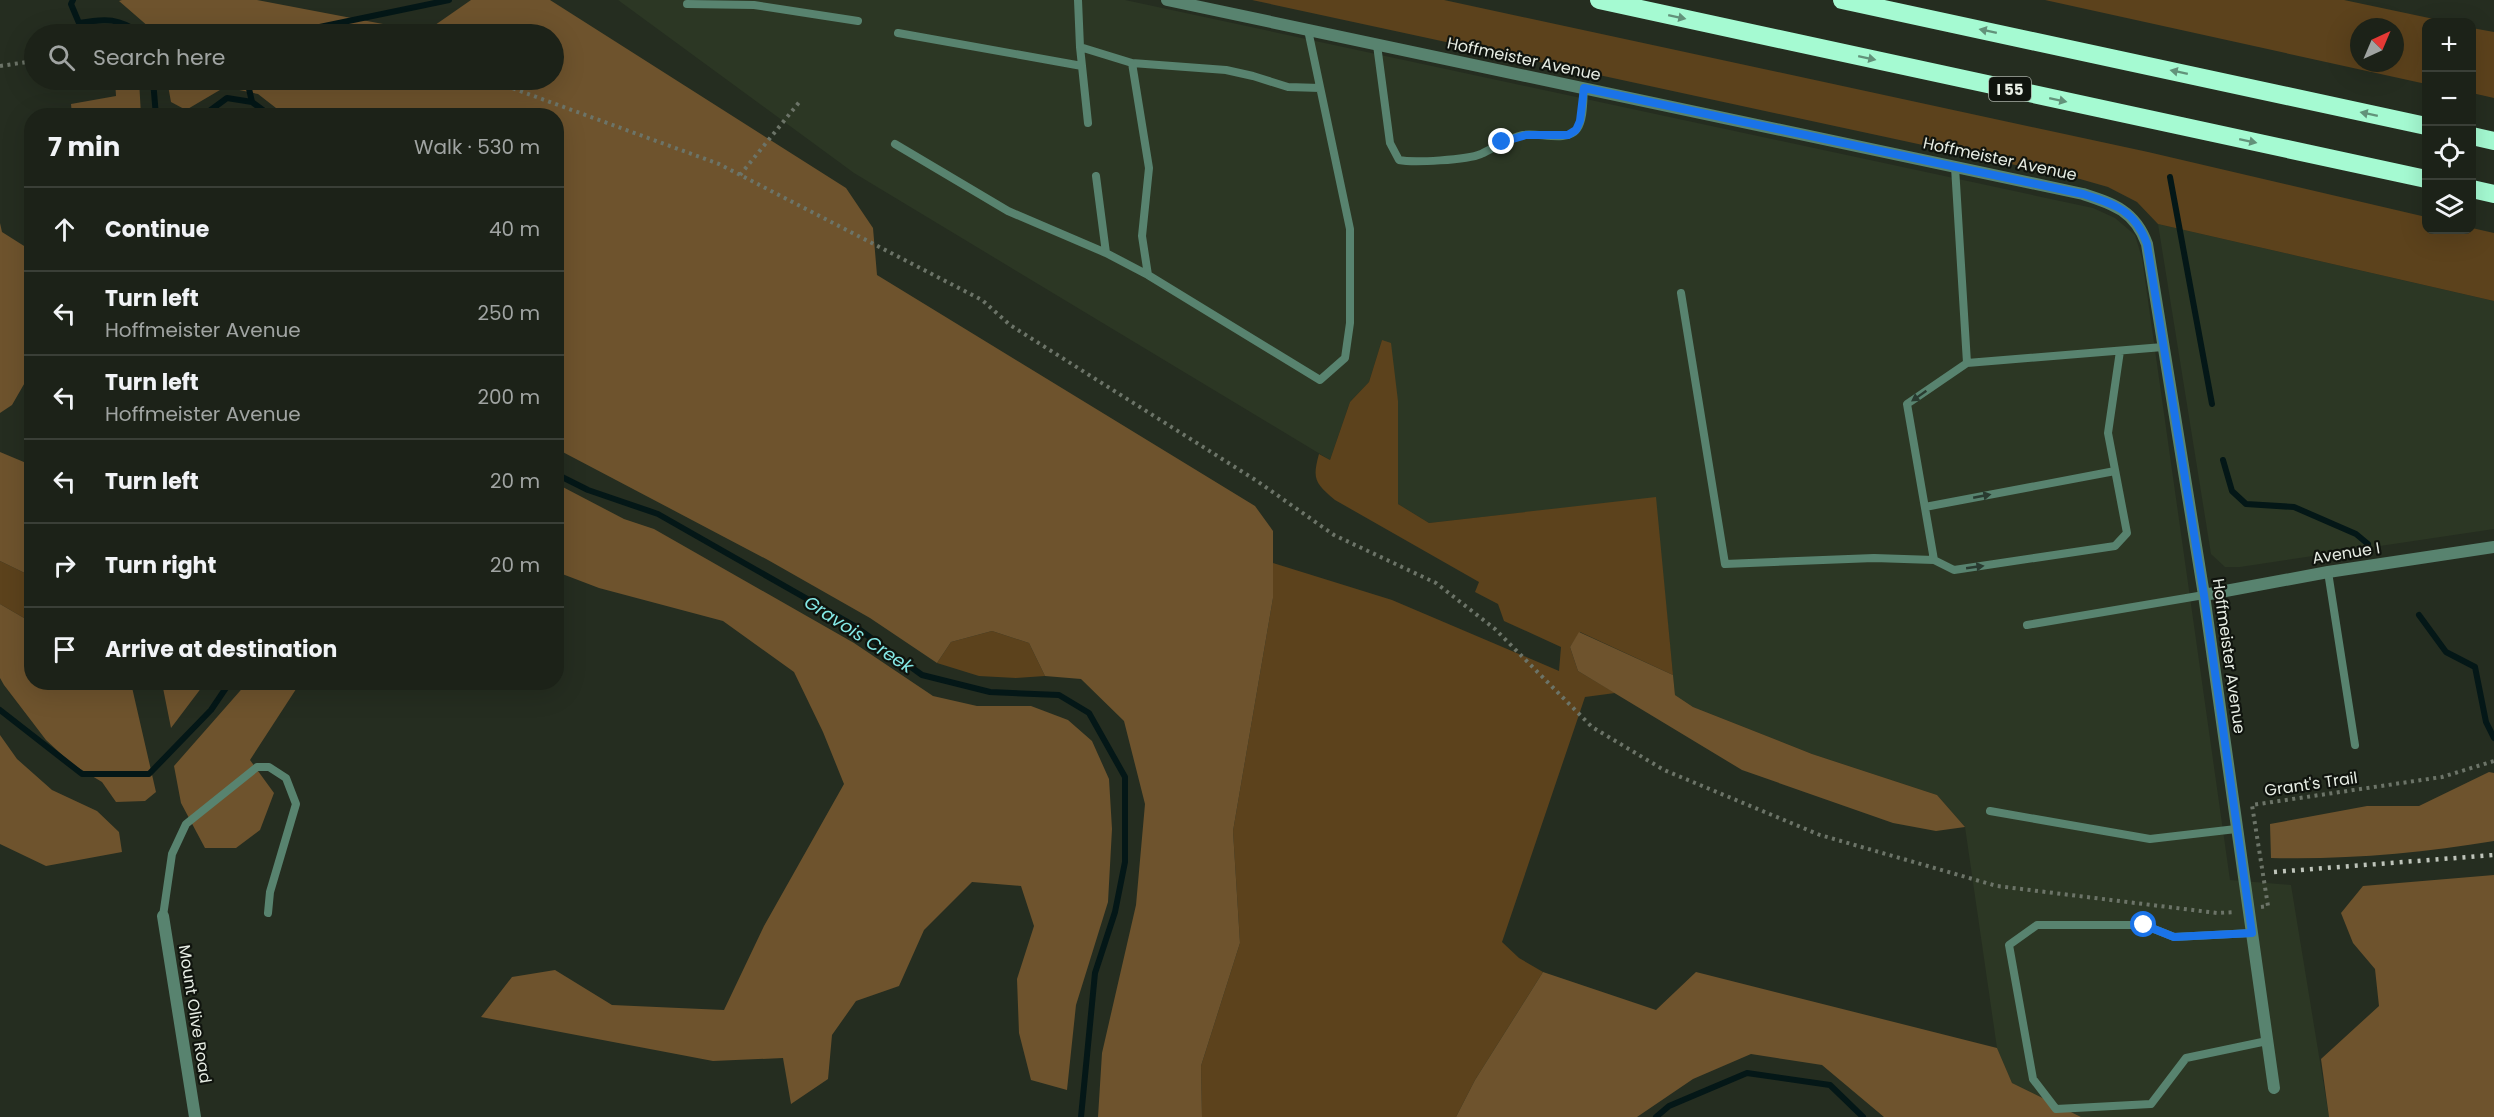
<!DOCTYPE html>
<html lang="en">
<head>
<meta charset="utf-8">
<style>
	:root { --surface:#1c2218; --page:#292f25; --text:#f1f3f6; --muted:#a0a4a2; --line:#3a3f37 }
	body { margin:0; font-family:Poppins,sans-serif; background:var(--page); color:var(--text) }
	.controls { position:absolute; right:18px; top:18px; display:grid; overflow:hidden; border-radius:12px; box-shadow:0 6px 24px #0002 }
	.controls button { width:54px; height:54px; display:grid; place-items:center; padding:0; border:0; border-bottom:2px solid var(--line); background:var(--surface); color:var(--text); font:30px sans-serif }
	.compass { position:absolute; left:2350px; top:18px; width:54px; height:54px; border-radius:50%; background:var(--surface); box-shadow:0 6px 24px #0002; rotate:44deg }
	.stop { position:absolute; width:18px; height:18px; margin:-14px; border:4px solid #1a73e8; border-radius:50%; background:#fff }
	.stop.end { background:#1a73e8; border-color:#fff; box-shadow:0 2px 6px #0008 }
	.list { margin:0; padding:0; list-style:none }
	h2 { display:flex; justify-content:space-between; align-items:center; height:78px; margin:0; padding:0 24px; font-size:26px }
	h2 small { font-size:20px; font-weight:400; color:var(--muted) }
	.list li { display:grid; grid-template-columns:39px 1fr auto; gap:18px; align-items:center; box-sizing:border-box; height:84px; padding:0 24px; border-top:2px solid var(--line) }
	.list b { display:block; font-size:22px; white-space:nowrap }
	.list p { margin:0; font-size:20px; white-space:nowrap; color:var(--muted) }
	.list em { font-size:20px; font-style:normal; color:var(--muted) }
	.icon { flex:none; width:33px; height:33px; fill:none; stroke:currentColor; stroke-width:2; stroke-linecap:round; stroke-linejoin:round }
	.map { position:relative; flex:none; width:2494px; height:1117px; overflow:hidden }
	.search { position:absolute; background:var(--surface); box-shadow:0 6px 24px #0002; left:24px; top:24px; width:540px; height:66px; display:flex; align-items:center; gap:15px; box-sizing:border-box; padding:0 21px; border-radius:33px; color:var(--muted); font-size:22px }
	.panel { position:absolute; background:var(--surface); box-shadow:0 6px 24px #0002; left:24px; top:108px; width:540px; height:582px; border-radius:24px }
	.map>svg:first-child { display:block }
	.built { fill:#2c3724 }
	.green { fill:#5c421c; fill-rule:evenodd }
	.forest { fill:#6e532d }
	.lines { fill:none; stroke-linecap:round; stroke-linejoin:round }
	.stream { stroke:#041717; stroke-width:6 }
	.path { stroke:#6c7468; stroke-width:4; stroke-dasharray:3 4.5; stroke-linecap:butt }
	.lane { stroke:#58836f; stroke-width:8 }
	.street { stroke:#58836f; stroke-width:12 }
	.highway { stroke:#a5fad2; stroke-width:18 }
	.rail { stroke:#bec4ba; stroke-width:4.5; stroke-dasharray:3 6; stroke-linecap:butt }
	.oneway { fill:#62927a }
	.oneway2 { fill:#293b30 }
	.route { stroke:#1a73e8; stroke-width:8 }
	.labels { text-anchor:middle; dominant-baseline:central; stroke-width:4.5; stroke-linejoin:round; paint-order:stroke }
	.shield { fill:#10140e; stroke:#a6aca4; stroke-width:1.5 }
	.shield-label { font-size:15px; font-weight:bold; fill:#e7ede4 }
	.street-label { font-size:16px; fill:#e7ede4; stroke:#10140e }
	.water-label { font-size:18px; font-style:italic; fill:#85e9e7; stroke:#10140e }
</style>
</head>
<body>
<div class="map">
<svg width="2494" height="1117" viewBox="0 0 2494 1117">
	<rect width="100%" height="100%" fill="#252d20"/>
	<path class="built" d="M618 0H1125L2093 208 2115 218 2135 235 2142 258 2230 880 2291 885 2329 1117H2081L2012 1083 1997 1048 1965 827 1937 795 1812 754 1693 707 1675 695 1655 498 1429 523 1398 504V401L1382 340 1369 382 1350 402 1330 460 854 173Z
		M2158 224 2494 301V529L2240 567H2225L2211 554Z"/>
	<path class="green" d="M1252 0H1444L2148 152 2426 217V230H2472V228L2494 233V301L2158 224 2137 202 2108 187 2080 179Z
		M2045 0H2344L2448 22H2426V84ZM2359 27H2395V63H2359Z
		M2472 28 2494 32V98L2472 93Z
		M1382 340 1391 343 1398 401V504L1429 523 1656 497 1673 675 1580 632 1570 647 1578 671 1615 693 1585 697 1502 942 1519 958 1543 972 1475 1080 1456 1117H1202L1201 1066 1240 943 1233 831 1273 598V563L1392 600 1559 671 1561 647 1504 621 1498 604 1475 592 1479 582 1335 500C1315 483 1312 479 1319 454L1330 460 1350 402 1369 382Z
		M0 561 31 576V614L24 618 0 604Z
		M992 631 1029 643 1045 676 1016 678 979 676 937 663 951 642Z"/>
	<path class="forest" d="M122 0H257L425 32 471 0H550L846 188 873 228 877 275 1255 506 1273 531V598L1233 831 1240 943 1201 1066 1202 1117H1098L1102 1053 1136 905 1145 804 1124 721 1081 679 1045 676 1029 643 992 631 951 642 937 663 870 618 768 560 557 449 556 116 285 115 258 94 225 87 186 110 171 102 167 80H554V34H157L119 1Z
		M115 80H139L141 115H72L71 104 116 96Z
		M0 223 2 232 32 251 31 372 12 405 0 413Z
		M0 452 31 465V576L0 561Z
		M557 484 624 519 654 529 854 643 933 696 977 706H1031L1068 720 1092 741 1109 779 1112 829 1108 902 1076 1005 1067 1090 1031 1080 1019 1033 1017 979 1034 926 1021 886 972 882 924 930 899 986 856 1001 832 1035 828 1079 791 1104 783 1058 713 1061 481 1017 512 977 555 970 612 1005 724 1010 764 926 844 784 823 732 794 672 723 621 599 588 557 572Z
		M0 604 24 618 31 614 32 682 131 683 156 792 145 801 116 802 102 782 72 764 46 740 4 685 0 678Z
		M1579 632 1673 675 1675 695 1693 707 1812 754 1937 795 1965 827 1936 831 1893 823 1742 770 1578 671 1570 647Z
		M162 683H205L171 728Z
		M247 683H300L250 760 274 793 260 830 236 848H205L181 803 174 766Z
		M0 735 17 759 52 790 97 811 119 832 122 852 46 866 0 844Z
		M2489 772 2494 773V841C2421 853 2345 860 2271 858L2270 824 2367 806H2419Z
		M2494 875V1117H2329L2321 1059 2379 1006 2375 969 2353 943 2341 913 2363 886Z
		M1543 972 1656 1010 1696 972 1997 1048 2012 1083 2081 1117H1884L1822 1065 1751 1054 1693 1079 1637 1117H1456L1475 1080Z"/>
	<g class="lines">
		<path class="stream" d="M73 0 71 4 79 23C106 18 119 18 142 34
			M286 34 449 0
			M153 80 156 116
			M247 80 252 102
			M207 116 208 112 227 98 252 102 271 116
			M2170 177 2212 404
			M2223 460 2232 491 2246 504 2294 507 2356 534 2368 544
			M556 474 588 490 658 514 853 625 922 675 990 692 1059 695 1089 713 1125 777V862L1115 912 1095 973 1081 1117
			M2419 615 2446 652 2475 667 2486 722 2494 738
			M0 710 82 774H149L211 710 230 682
			M1656 1117 1669 1106 1747 1073 1830 1085 1863 1117"/>
		<path class="path" d="M0 66 34 61
			M469 80 501 84 719 164 982 300 1010 325 1257 481 1334 535 1436 583 1495 629 1592 727 1664 770 1820 835 1997 886 2217 913 2236 912
			M740 175 801 100
			M2261 907 2268 906 2252 805 2442 777 2494 761"/>
		<path class="lane" d="M1078 0 1080 47 1132 63
			M687 4 754 5 858 21
			M1308 30 1350 229V323L1345 358 1320 380 1148 275 1142 236 1149 168 1132 63 1226 70 1253 76 1288 87 1320 88
			M898 33 1082 66
			M1377 45 1390 143 1399 160C1413 163 1467 160 1481 154 1496 147 1507 139 1523 135 1538 132 1567 143 1577 129 1584 119 1583 100 1584 88
			M1080 47 1088 123
			M895 144 1008 211 1106 253
			M1955 167 1967 363 2163 347
			M1096 176 1106 253 1148 275
			M1681 293 1725 564 1874 558 1934 560
			M1967 363 1907 404 1934 560 1954 570 2115 546 2127 533 2108 433 2120 351
			M1925 507 2115 471
			M2328 572 2355 745
			M2027 625 2204 595
			M1990 811 2150 839 2236 829
			M163 916 172 854 186 824 257 767H269L286 778 296 804 270 892 268 913
			M2252 933 2174 937 2144 925H2037L2009 945 2033 1079 2056 1109 2151 1104 2186 1058 2267 1041"/>
		<path class="street" d="M1167 0 2083 194C2114 204 2135 211 2147 244L2204 595 2274 1088
			M2204 595 2328 572 2494 547
			M163 916 195 1117"/>
		<path class="highway" d="M1599 0 2426 179
			M1842 0 2426 126
			M2472 136 2494 141
			M2472 189 2494 194"/>
		<path class="rail" d="M2274 872 2494 855"/>
	</g>
	<defs><path id="oneway-solid" d="M-6-.8H1V-3.2L6.5 0L1 3.2V.8H-6Z" transform="scale(1.5)"/></defs>
	<g class="oneway">
		<use href="#oneway-solid" transform="translate(1677 17) rotate(12)"/>
		<use href="#oneway-solid" transform="translate(1988 31) rotate(-168)"/>
		<use href="#oneway-solid" transform="translate(1867 58) rotate(12)"/>
		<use href="#oneway-solid" transform="translate(2179 72) rotate(-168)"/>
		<use href="#oneway-solid" transform="translate(2058 100) rotate(12)"/>
		<use href="#oneway-solid" transform="translate(2369 114) rotate(-168)"/>
		<use href="#oneway-solid" transform="translate(2248 141) rotate(12)"/>
	</g>
	<g class="oneway2">
		<use href="#oneway-solid" transform="translate(1919 396) rotate(145)"/>
		<use href="#oneway-solid" transform="translate(1982 496) rotate(-11)"/>
		<use href="#oneway-solid" transform="translate(1975 567) rotate(-8)"/>
	</g>
	<g class="lines">
		<path class="route" d="M1502 142 1526 135H1568L1576 130 1580 121 1584 88 2083 194C2114 204 2135 210 2147 244L2204 595 2252 933 2174 937 2144 925"/>
	</g>
	<g class="labels">
		<rect class="shield" x="1989" y="77" width="42" height="24" rx="4.5"/>
		<g class="shield-label">
			<text x="2010" y="89">I 55</text>
		</g>
		<g class="street-label">
			<text transform="translate(1524 59) rotate(12)">Hoffmeister Avenue</text>
			<text transform="translate(2000 159) rotate(12)">Hoffmeister Avenue</text>
			<text transform="translate(2346 553) rotate(-9)">Avenue I</text>
			<text transform="translate(2229 656) rotate(82)">Hoffmeister Avenue</text>
			<text transform="translate(2311 784) rotate(-8)">Grant's Trail</text>
			<text transform="translate(195 1014) rotate(81)">Mount Olive Road</text>
		</g>
		<g class="water-label">
			<text transform="translate(859 634) rotate(33)">Gravois Creek</text>
		</g>
	</g>
</svg>
<div class="controls">
<button>+</button>
<button>−</button>
<button><svg class="icon" aria-label="locate" viewBox="0 0 24 24"><circle cx="12" cy="12" r="6"/><path d="M12 2v4M12 18v4M2 12h4M18 12h4"/></svg></button>
<button><svg class="icon" aria-label="layers" viewBox="0 0 24 24"><path d="M12 4l9 5-9 5-9-5zM3 14l9 5 9-5"/></svg></button>
</div>
<svg class="compass" viewBox="-18 -18 36 36"><path d="M0-13l5 13h-10z" fill="#e53935"/><path d="M0 13l5-13h-10z" fill="#a0a4a2"/></svg>
<div class="stop" style="left:2144px;top:925px"></div>
<div class="stop end" style="left:1502px;top:142px"></div>
<div class="search"><svg class="icon" aria-label="search" viewBox="0 0 24 24"><circle cx="10" cy="10" r="6"/><path d="M15 15l6 6"/></svg>Search here</div>
<section class="panel">
<h2>7 min<small>Walk · 530 m</small></h2>
<ul class="list">
<li><svg class="icon" aria-label="ahead" viewBox="0 0 24 24"><path d="M12 20V5M6 11l6-6 6 6"/></svg><div><b>Continue</b></div><em>40 m</em></li>
<li><svg class="icon" aria-label="left" viewBox="0 0 24 24"><path d="M17 20v-9H6M10 6l-5 5 5 5"/></svg><div><b>Turn left</b><p>Hoffmeister Avenue</p></div><em>250 m</em></li>
<li><svg class="icon" aria-label="left" viewBox="0 0 24 24"><path d="M17 20v-9H6M10 6l-5 5 5 5"/></svg><div><b>Turn left</b><p>Hoffmeister Avenue</p></div><em>200 m</em></li>
<li><svg class="icon" aria-label="left" viewBox="0 0 24 24"><path d="M17 20v-9H6M10 6l-5 5 5 5"/></svg><div><b>Turn left</b></div><em>20 m</em></li>
<li><svg class="icon" aria-label="right" viewBox="0 0 24 24"><path d="M7 20v-9h11M14 6l5 5-5 5"/></svg><div><b>Turn right</b></div><em>20 m</em></li>
<li><svg class="icon" aria-label="arrive" viewBox="0 0 24 24"><path d="M6 21V4h12l-3 4 3 4H6"/></svg><div><b>Arrive at destination</b></div></li>
</ul>
</section>
</div>
</body>
</html>
